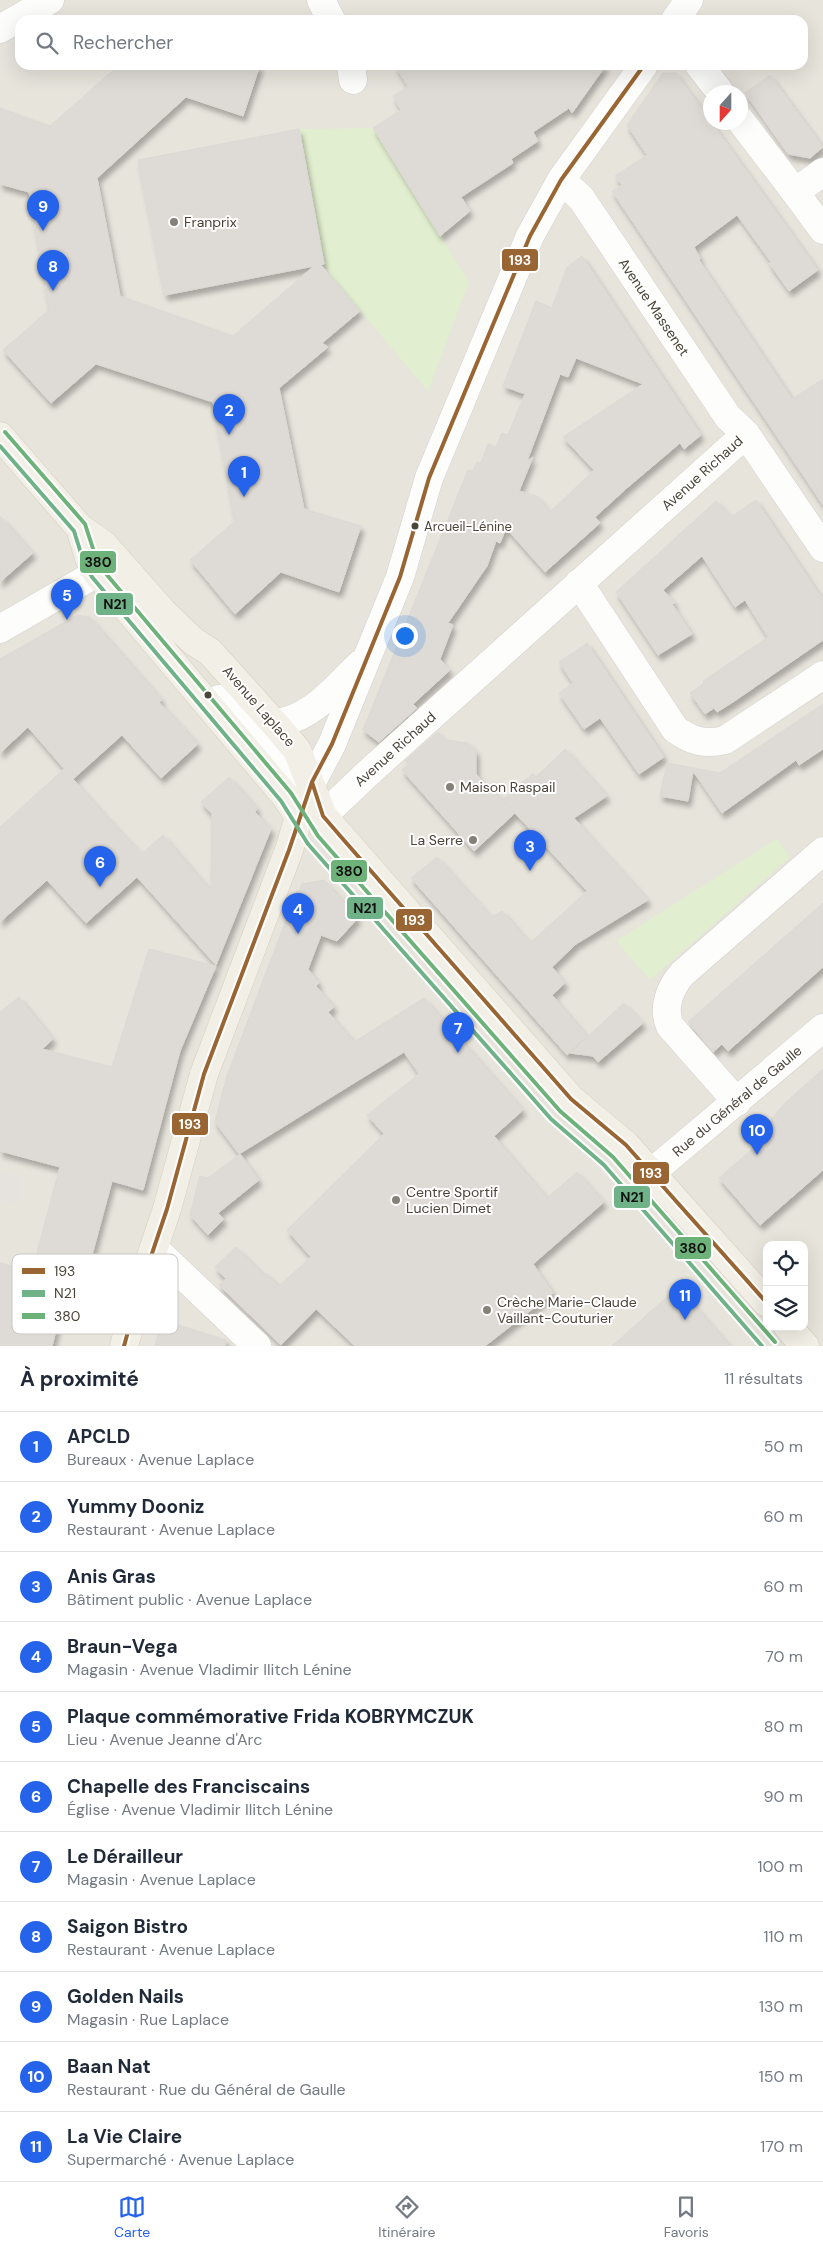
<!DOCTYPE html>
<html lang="fr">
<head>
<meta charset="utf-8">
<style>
	:root { --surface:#fff; --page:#f6f6f7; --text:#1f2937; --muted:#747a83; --line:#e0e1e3; --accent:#2563eb }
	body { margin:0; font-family:"DM Sans",sans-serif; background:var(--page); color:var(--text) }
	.controls { position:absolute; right:15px; bottom:15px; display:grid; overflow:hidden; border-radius:10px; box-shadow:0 5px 20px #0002 }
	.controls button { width:45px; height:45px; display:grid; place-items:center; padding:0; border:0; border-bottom:1px solid var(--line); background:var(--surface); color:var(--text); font:25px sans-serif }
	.compass { position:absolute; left:703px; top:85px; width:45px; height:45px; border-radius:50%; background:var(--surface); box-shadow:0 5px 20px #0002; rotate:201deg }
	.you { position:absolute; left:404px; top:635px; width:18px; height:18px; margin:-12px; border:4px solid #fff; border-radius:50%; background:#1a73e8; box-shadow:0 0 0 8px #1a73e833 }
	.badge { display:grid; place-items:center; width:32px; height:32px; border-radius:50%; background:var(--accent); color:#fff; font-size:16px; font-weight:700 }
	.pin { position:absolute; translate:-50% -41px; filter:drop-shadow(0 1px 2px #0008) }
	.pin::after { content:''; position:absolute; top:26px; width:18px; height:15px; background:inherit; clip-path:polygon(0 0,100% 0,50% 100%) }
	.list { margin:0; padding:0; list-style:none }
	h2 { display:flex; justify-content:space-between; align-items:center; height:65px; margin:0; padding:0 20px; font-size:21px }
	h2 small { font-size:16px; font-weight:400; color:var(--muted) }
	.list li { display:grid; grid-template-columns:32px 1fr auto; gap:15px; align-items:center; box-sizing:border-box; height:70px; padding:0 20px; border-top:1px solid var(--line) }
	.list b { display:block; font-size:19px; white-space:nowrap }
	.list p { margin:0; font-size:16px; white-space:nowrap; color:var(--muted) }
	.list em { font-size:16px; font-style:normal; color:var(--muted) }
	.icon { flex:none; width:28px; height:28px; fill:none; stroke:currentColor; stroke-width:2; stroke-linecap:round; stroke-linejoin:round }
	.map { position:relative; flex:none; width:823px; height:1346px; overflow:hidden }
	.search { position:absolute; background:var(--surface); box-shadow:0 5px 20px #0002; left:15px; right:15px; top:15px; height:55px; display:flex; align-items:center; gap:12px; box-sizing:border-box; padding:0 18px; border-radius:15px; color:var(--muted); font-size:19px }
	.sheet { height:835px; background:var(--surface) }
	nav { display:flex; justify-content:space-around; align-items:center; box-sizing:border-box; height:70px; border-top:1px solid var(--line); background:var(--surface); font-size:14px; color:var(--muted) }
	nav a { display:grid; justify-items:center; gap:2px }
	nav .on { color:var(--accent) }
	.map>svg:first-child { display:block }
	.residential { fill:#e7e4dc; fill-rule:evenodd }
	.green { fill:#e1eecf }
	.parking { fill:#e6e3df }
	.building { fill:#dedbd6; stroke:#dcd9d4; fill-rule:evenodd; filter:url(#shadow) }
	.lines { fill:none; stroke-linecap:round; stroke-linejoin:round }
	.minor-casing { stroke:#d2d0cb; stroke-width:29 }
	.major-casing { stroke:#d6cebb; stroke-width:29 }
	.minor { stroke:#fdfdfc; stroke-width:28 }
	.major { stroke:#f2efe6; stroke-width:28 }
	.bus-1-casing { stroke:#fff; stroke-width:8 }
	.bus-2-casing { stroke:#fff; stroke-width:8 }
	.bus-3-casing { stroke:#fff; stroke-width:8 }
	.bus-1 { stroke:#963; stroke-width:4 }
	.bus-2 { stroke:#70b287; stroke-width:4 }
	.bus-3 { stroke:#6db279; stroke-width:4 }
	.poi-dot { fill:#868178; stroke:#fff; stroke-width:2 }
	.bus-dot { fill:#4b4439; stroke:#fff; stroke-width:2 }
	.labels { text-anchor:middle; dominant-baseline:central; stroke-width:4; stroke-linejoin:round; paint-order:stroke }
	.bus-label { font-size:13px; fill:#4b4439; stroke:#fff; text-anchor:start }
	.poi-label { font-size:14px; fill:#4b4439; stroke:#fff; text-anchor:start }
	.street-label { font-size:14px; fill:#4b4439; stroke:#fff }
	.key { fill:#fff; stroke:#c9c7c4; stroke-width:1 }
	.key-label { font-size:14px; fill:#4b4439 }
	.line-badge { stroke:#fff; stroke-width:2 }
	.badge-label { font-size:14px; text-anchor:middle; font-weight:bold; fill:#fff }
	.pale-badge-label { font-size:14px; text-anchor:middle; font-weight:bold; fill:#111 }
</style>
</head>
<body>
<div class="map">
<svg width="823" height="1346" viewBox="0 0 823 1346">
	<defs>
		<filter id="shadow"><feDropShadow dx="3" dy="5.5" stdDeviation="2.5" flood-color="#0004"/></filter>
	</defs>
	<rect width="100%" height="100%" fill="#f4f2ee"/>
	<path class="residential" d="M0 0H823V1346H0ZM20 20H803V65H20ZM710 92H740V122H710ZM767 1245H804V1327H767Z"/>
	<path class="green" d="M373 128 469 282 428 391 330 275 324 264 299 129Z
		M776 839 790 857 650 980 616 941Z"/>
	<path class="parking" d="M0 1172 23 1178 16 1204 0 1199Z"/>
	<path class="building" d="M119 65H260L243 116 186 97 97 178 120 296 233 336 314 266 165 295 138 160 299 129 324 264 321 265 360 311 322 343 328 347 279 388 304 509 361 526 339 592 281 572 235 614 190 560 235 521 213 402 96 364 51 403 3 350 49 310 29 192 0 184V108L50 126Z
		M395 65H606L572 113 569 108 533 132 538 141 511 159 513 163 461 197 470 211 440 236 373 128 401 110 393 96 408 87Z
		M663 73H676L818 270 789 291 769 263 771 262 737 215 694 247 700 258 699 260 792 399 823 379V505L612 191 622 185 615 176 647 155 627 125Z
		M770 75 823 147 810 158 788 154 745 93Z
		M582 256 701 435 684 449 680 443 628 487 595 517 600 523 545 572 506 528 500 543 496 541 487 566 448 623 453 625 440 659 450 670 413 704 417 708 379 742 363 730 468 470 473 471 477 462 481 463 488 444 496 447 502 433 508 435 525 394 503 386 536 301 552 308 567 267ZM576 358 643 384 563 437 594 470 550 512 536 496 519 491 533 457 527 461 560 374 568 377Z
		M756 500 823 600V640L733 702 717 712 714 708 705 714 690 693 704 683 703 681 768 637 745 600 735 607 702 556 663 590 675 603 672 604 692 634 658 655 616 592 716 501 731 517Z
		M0 516 33 553 0 582Z
		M77 615 89 617 162 700 159 702 198 744 161 778 122 735 73 779 106 816 141 854 163 835 211 891 212 814 201 802 229 777 257 808 255 812 271 829 216 965 137 877 86 923 47 880 0 922V827L64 769 66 771 28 727 0 753V659Z
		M587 643 664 757 639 774 600 718 584 729 559 693 573 683 559 662Z
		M823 704V749L799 765 796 760 722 813 693 771 688 801 660 796 667 763 720 773Z
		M438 732 445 740 468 743 476 752V774L515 813 474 851 402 770 409 764 405 761Z
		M565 749 607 796 574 818 648 900 576 944 552 967 565 983 552 995 587 1036 567 1055 411 878 437 857 491 917 502 911 530 943 587 891 503 800 533 773 536 777Z
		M324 880 358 918 337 941 321 935 308 969 319 983 316 986 334 1007 328 1012 354 1042 424 998 523 1110 494 1136 547 1198 577 1172 604 1202 533 1264 553 1293 485 1346H355L316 1309 281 1345 219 1285 226 1279 215 1267 236 1247 264 1275 266 1273 279 1286 311 1257 287 1230 384 1134 367 1115 419 1074 404 1052 239 1154 215 1122 227 1076 297 891 299 892 302 884Z
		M823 903V967L728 1051 722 1044 713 1052 688 1022Z
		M149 949 216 966 180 1051 143 1190 112 1181 84 1285 69 1281 52 1346H0V1263L32 1271 60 1167 0 1151V1012L19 997 53 1039 42 1049 112 1067Z
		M624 1003 643 1023 598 1062 593 1056 570 1053Z
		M823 1069V1170L760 1225 719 1178 773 1131 767 1124 786 1102Z
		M240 1154 259 1180 218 1213 224 1219 208 1235 190 1215 200 1176 208 1178Z
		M678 1287 730 1346H612Z
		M162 1320 226 1340 225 1346H155Z"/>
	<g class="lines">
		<defs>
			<path id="minor" d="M321 0 331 20
				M675 20 689 0
				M0 29 50 0
				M351 65 353 80
				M699 65 720 92
				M740 120 795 192 823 172
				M561 180 581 198 728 417 746 434
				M795 192 823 230
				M579 583 675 729C691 741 705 745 725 740L823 675
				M0 629 97 573H108L119 578
				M219 699C247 729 273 765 312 782
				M274 723C310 721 336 687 360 664
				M304 802 312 782 332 744 400 577 429 478 530 236 561 180 644 65
				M323 816 367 774 746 434 823 548
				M737 1102 670 1026C662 1008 670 988 682 974L823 851
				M651 1173 823 1028
				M154 1248 257 1346"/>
			<path id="major" d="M0 436 80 528 104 545 163 612 193 641 210 652 274 723 297 750 323 816 571 1099 626 1145 767 1303
				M80 528 90 561 97 573 286 797 299 817 289 850 204 1074 167 1209 139 1292 124 1346
				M788 1327 805 1346"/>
		</defs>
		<use href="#minor" class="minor-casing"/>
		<use href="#major" class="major-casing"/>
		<use href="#minor" class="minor"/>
		<use href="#major" class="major"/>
		<defs>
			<path id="bus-1" d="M312 782 323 816 342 838 571 1099 626 1145 767 1303
				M124 1346 139 1292 167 1209 204 1074 289 850 312 782 332 744 400 577 429 478 530 236 561 180 644 65"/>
			<path id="bus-2" d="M0 446 74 531 84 563 92 577 281 801 308 844 551 1119 604 1165 762 1346"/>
			<path id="bus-3" d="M5 432 85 524 96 558 102 569 291 793 318 836 560 1111 613 1157 775 1342"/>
		</defs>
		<use href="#bus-1" class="bus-1-casing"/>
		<use href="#bus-2" class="bus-2-casing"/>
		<use href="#bus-3" class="bus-3-casing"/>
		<use href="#bus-1" class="bus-1"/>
		<use href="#bus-2" class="bus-2"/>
		<use href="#bus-3" class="bus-3"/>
	</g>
	<g class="poi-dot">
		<circle cx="174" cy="222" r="5"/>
		<circle cx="450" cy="787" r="5"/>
		<circle cx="473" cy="840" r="5"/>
		<circle cx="396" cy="1200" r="5"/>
		<circle cx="487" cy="1310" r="5"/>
	</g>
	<g class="bus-dot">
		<circle cx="415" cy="526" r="4.5"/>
		<circle cx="208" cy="695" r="4.5"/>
	</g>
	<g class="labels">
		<g class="bus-label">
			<text x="424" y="526">Arcueil-Lénine</text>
		</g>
		<g class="poi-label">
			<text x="184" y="222">Franprix</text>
			<text x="460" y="787">Maison Raspail</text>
			<text x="463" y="840" text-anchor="end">La Serre</text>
			<text x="406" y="1192">Centre Sportif<tspan x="406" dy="16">Lucien Dimet</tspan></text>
			<text x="497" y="1302">Crèche Marie-Claude<tspan x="497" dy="16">Vaillant-Couturier</tspan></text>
		</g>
		<g class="street-label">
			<text transform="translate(654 307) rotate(56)">Avenue Massenet</text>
			<text transform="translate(702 473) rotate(-42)">Avenue Richaud</text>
			<text transform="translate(259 706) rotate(49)">Avenue Laplace</text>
			<text transform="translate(395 749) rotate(-42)">Avenue Richaud</text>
			<text transform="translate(737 1101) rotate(-40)">Rue du Général de Gaulle</text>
		</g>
	</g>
	<rect x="12" y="1254" width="166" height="80" rx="8" class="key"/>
	<rect x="22" y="1268" width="23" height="6" fill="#963"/>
	<rect x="22" y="1290" width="23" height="7" fill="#70b287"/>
	<rect x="22" y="1313" width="23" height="6" fill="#6db279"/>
	<g class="key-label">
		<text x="54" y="1276">193</text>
		<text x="54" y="1298">N21</text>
		<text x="54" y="1321">380</text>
	</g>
	<g class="line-badge">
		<rect x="501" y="248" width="38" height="24" rx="5" fill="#963"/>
		<rect x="79" y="550" width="38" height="24" rx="5" fill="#6db279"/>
		<rect x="95" y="592" width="39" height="24" rx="5" fill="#70b287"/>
		<rect x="330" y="859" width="38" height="24" rx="5" fill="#6db279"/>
		<rect x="346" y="896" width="38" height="24" rx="5" fill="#70b287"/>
		<rect x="395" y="908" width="38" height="24" rx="5" fill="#963"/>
		<rect x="171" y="1112" width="38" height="24" rx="5" fill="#963"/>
		<rect x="632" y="1161" width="38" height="24" rx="5" fill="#963"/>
		<rect x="613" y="1185" width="38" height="24" rx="5" fill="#70b287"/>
		<rect x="674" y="1236" width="38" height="24" rx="5" fill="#6db279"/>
	</g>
	<g class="badge-label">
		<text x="520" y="265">193</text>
		<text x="414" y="925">193</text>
		<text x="190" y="1129">193</text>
		<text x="651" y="1178">193</text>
	</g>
	<g class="pale-badge-label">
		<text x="98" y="567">380</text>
		<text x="115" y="609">N21</text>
		<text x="349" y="876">380</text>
		<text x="365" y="913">N21</text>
		<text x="632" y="1202">N21</text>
		<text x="693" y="1253">380</text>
	</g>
</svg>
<div class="controls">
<button><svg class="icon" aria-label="locate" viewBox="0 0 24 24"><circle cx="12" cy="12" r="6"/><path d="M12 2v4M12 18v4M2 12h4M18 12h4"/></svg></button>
<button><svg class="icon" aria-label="layers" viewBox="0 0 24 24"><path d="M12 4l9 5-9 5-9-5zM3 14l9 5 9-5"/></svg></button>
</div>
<svg class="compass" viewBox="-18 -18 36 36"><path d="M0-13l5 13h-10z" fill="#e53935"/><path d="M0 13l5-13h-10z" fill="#747a83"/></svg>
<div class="you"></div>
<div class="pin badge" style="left:244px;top:497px">1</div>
<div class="pin badge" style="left:229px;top:435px">2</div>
<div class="pin badge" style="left:530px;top:871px">3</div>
<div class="pin badge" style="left:298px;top:934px">4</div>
<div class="pin badge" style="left:67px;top:620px">5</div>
<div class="pin badge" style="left:100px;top:887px">6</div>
<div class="pin badge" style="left:458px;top:1053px">7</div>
<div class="pin badge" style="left:53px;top:291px">8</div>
<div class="pin badge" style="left:43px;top:231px">9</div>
<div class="pin badge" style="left:757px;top:1155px">10</div>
<div class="pin badge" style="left:685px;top:1320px">11</div>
<div class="search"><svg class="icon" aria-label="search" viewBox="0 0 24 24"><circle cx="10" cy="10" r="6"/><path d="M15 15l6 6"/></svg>Rechercher</div>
</div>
<section class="sheet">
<h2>À proximité<small>11 résultats</small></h2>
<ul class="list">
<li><span class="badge">1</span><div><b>APCLD</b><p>Bureaux · Avenue Laplace</p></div><em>50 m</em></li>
<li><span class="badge">2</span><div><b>Yummy Dooniz</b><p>Restaurant · Avenue Laplace</p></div><em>60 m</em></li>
<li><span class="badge">3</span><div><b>Anis Gras</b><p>Bâtiment public · Avenue Laplace</p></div><em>60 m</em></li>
<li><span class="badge">4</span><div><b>Braun-Vega</b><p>Magasin · Avenue Vladimir Ilitch Lénine</p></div><em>70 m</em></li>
<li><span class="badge">5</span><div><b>Plaque commémorative Frida KOBRYMCZUK</b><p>Lieu · Avenue Jeanne d'Arc</p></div><em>80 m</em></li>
<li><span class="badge">6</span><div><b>Chapelle des Franciscains</b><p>Église · Avenue Vladimir Ilitch Lénine</p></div><em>90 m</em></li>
<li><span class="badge">7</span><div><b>Le Dérailleur</b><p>Magasin · Avenue Laplace</p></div><em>100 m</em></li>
<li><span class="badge">8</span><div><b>Saigon Bistro</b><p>Restaurant · Avenue Laplace</p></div><em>110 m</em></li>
<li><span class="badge">9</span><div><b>Golden Nails</b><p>Magasin · Rue Laplace</p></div><em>130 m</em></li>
<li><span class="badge">10</span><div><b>Baan Nat</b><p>Restaurant · Rue du Général de Gaulle</p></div><em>150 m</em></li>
<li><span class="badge">11</span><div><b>La Vie Claire</b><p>Supermarché · Avenue Laplace</p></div><em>170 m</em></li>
</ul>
</section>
<nav>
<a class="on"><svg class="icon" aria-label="map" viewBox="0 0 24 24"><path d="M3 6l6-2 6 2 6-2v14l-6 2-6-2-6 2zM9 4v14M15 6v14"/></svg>Carte</a>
<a><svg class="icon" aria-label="directions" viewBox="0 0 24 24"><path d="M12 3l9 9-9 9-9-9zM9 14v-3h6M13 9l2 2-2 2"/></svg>Itinéraire</a>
<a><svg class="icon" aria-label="saved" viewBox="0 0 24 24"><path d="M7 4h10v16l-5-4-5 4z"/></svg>Favoris</a>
</nav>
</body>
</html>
